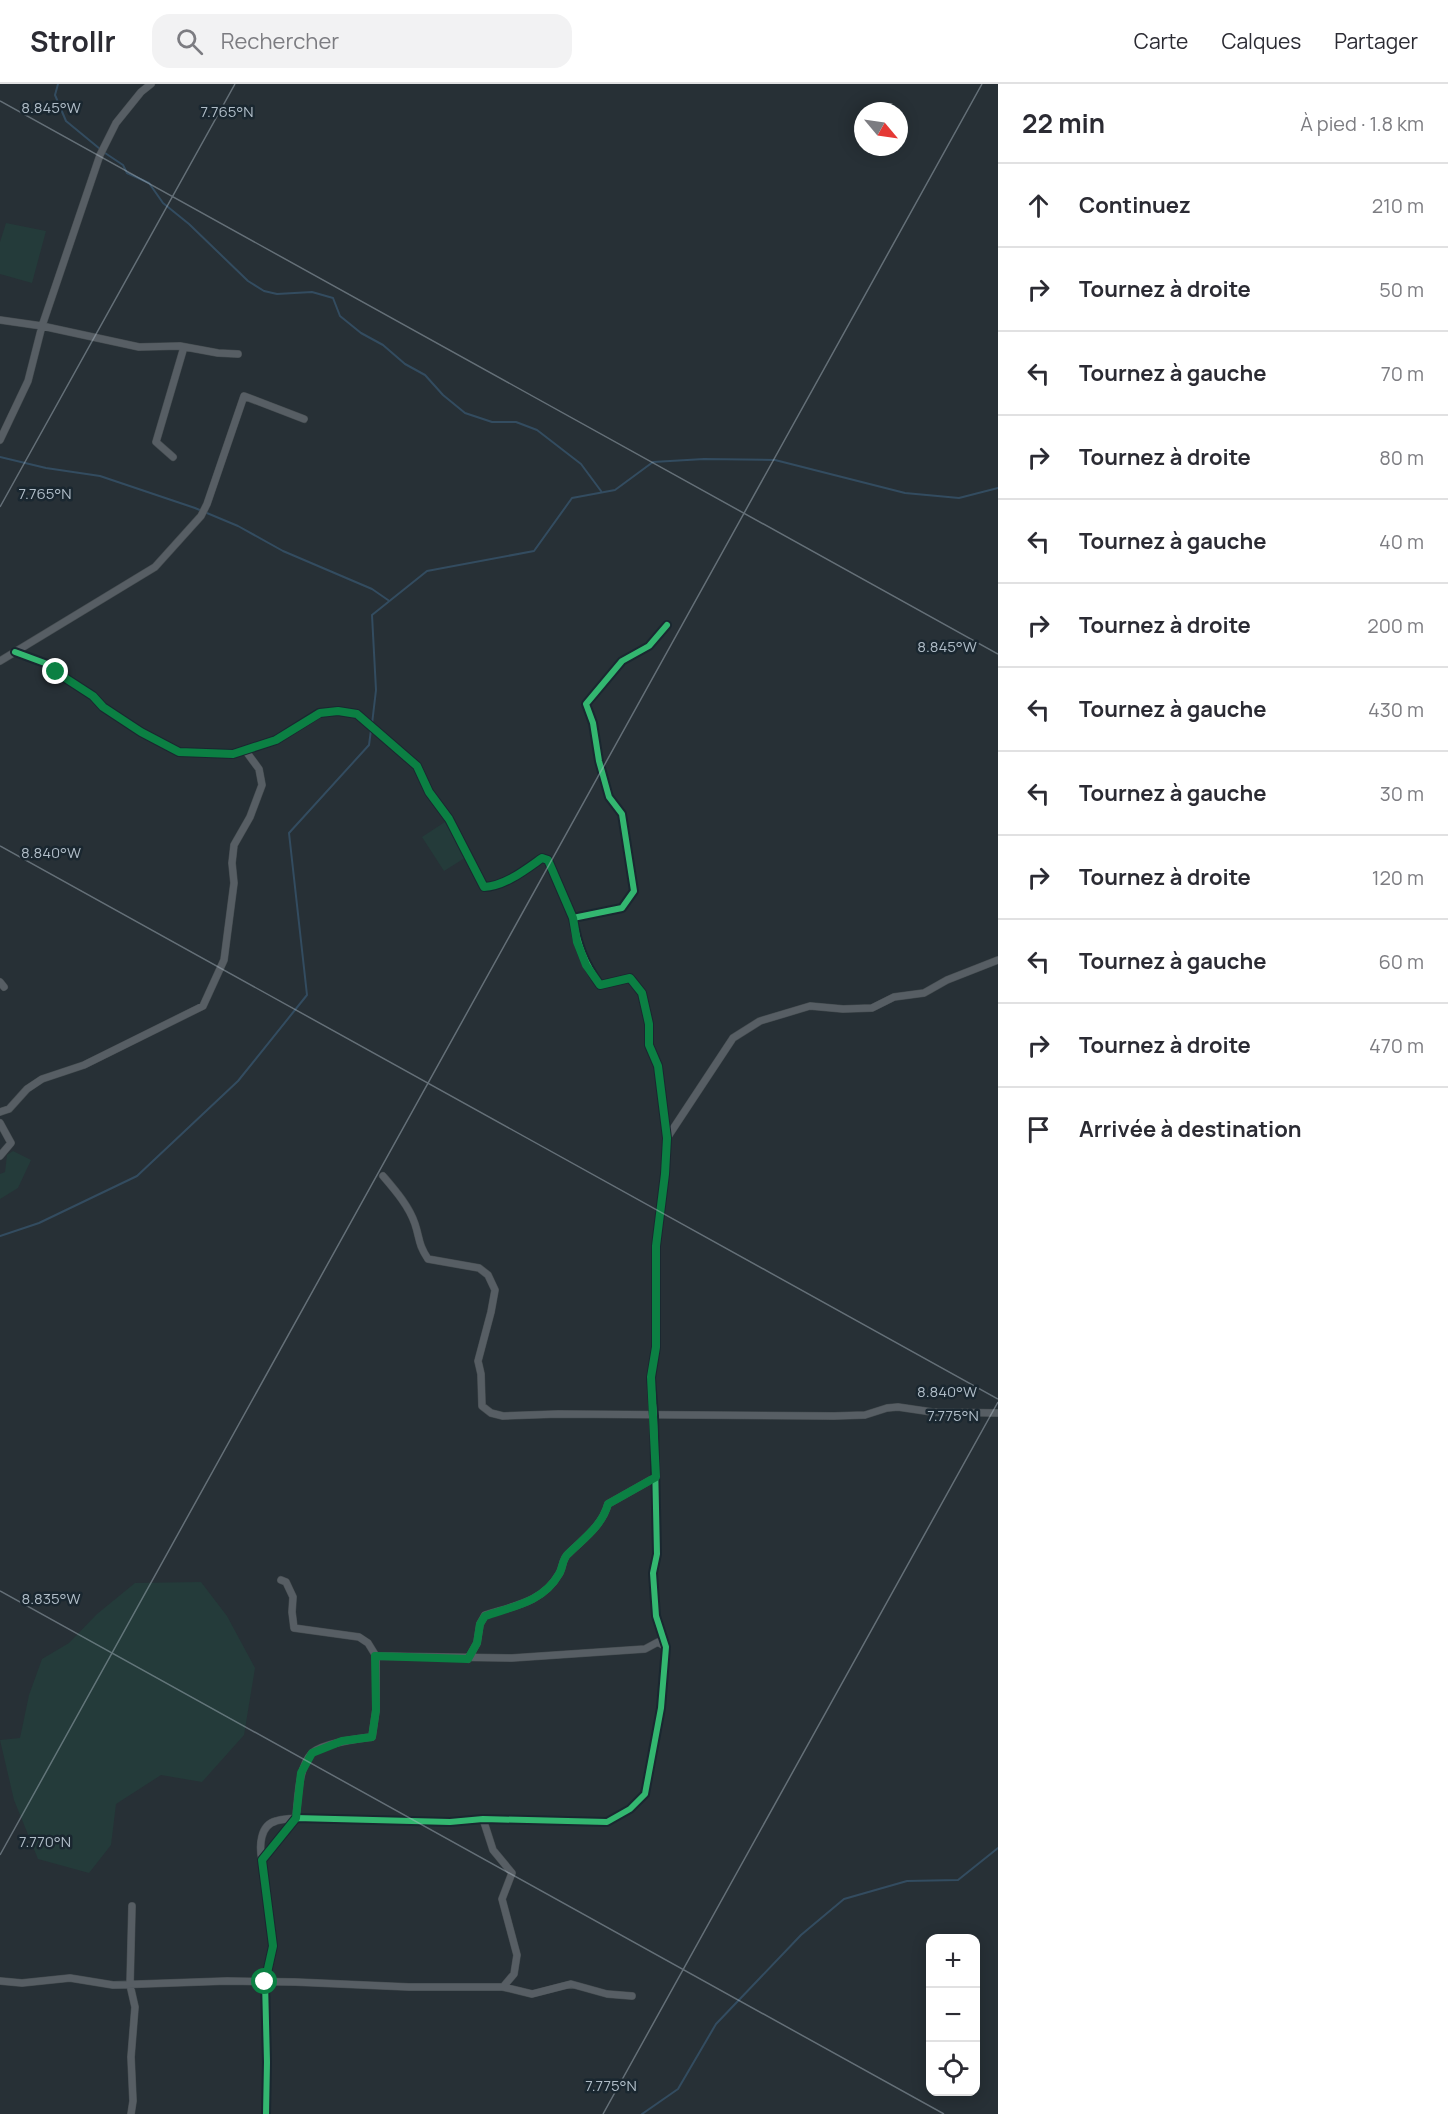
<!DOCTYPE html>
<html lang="fr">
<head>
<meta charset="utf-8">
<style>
	:root { --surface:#fff; --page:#f2f2f3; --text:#2b2b33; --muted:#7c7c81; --line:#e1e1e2 }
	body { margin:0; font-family:Manrope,sans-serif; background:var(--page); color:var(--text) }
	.controls { position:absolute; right:18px; bottom:18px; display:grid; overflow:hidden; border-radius:12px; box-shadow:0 3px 15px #0003 }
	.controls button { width:54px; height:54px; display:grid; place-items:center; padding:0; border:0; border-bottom:2px solid var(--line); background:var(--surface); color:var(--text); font:30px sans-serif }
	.compass { position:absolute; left:854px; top:18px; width:54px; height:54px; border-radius:50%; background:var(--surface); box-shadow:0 3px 15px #0003; rotate:119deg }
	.stop { position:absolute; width:18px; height:18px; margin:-14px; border:4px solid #0b8043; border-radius:50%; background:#fff }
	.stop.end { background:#0b8043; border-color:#fff; box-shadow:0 2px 6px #0008 }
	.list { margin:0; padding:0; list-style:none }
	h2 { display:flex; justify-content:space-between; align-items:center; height:78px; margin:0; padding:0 24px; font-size:26px }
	h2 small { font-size:20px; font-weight:400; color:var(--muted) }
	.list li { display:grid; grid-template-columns:39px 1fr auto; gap:18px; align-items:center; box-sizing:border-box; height:84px; padding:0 24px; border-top:2px solid var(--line) }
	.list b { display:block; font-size:22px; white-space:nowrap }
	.list em { font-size:20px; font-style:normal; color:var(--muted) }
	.icon { flex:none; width:33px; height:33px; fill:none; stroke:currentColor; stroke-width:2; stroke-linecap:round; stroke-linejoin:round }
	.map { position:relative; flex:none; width:998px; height:2030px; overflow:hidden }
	header { display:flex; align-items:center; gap:36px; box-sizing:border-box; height:84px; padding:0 30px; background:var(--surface); border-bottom:2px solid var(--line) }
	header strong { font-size:28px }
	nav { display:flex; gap:33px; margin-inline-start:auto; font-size:21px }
	.search { width:420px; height:54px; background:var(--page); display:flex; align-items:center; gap:15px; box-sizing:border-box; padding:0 21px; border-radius:18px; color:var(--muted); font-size:22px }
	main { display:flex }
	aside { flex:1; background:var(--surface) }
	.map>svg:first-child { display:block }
	.green { fill:#243b3a }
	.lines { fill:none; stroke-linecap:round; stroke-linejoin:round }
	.stream { stroke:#334c60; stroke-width:2 }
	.minor-casing { stroke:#454c50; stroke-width:8 }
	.minor { stroke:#575e64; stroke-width:7 }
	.cycleway-casing { stroke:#1a2730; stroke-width:10 }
	.cycleway { stroke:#33b770; stroke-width:6 }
	.route { stroke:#0b8043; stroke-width:8 }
	.ticks { fill:none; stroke:#b0bdc8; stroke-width:1.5; stroke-opacity:0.45 }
	.ticks-label { font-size:15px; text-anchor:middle; fill:#b0bdc8; stroke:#1a2730; stroke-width:5; stroke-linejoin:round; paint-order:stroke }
</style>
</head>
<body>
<header>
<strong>Strollr</strong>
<div class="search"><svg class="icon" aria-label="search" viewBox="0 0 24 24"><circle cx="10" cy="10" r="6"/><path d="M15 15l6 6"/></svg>Rechercher</div>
<nav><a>Carte</a><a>Calques</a><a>Partager</a></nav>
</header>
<main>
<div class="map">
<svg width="998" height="2030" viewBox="0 0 998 2030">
	<rect width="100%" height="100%" fill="#273036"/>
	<path class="green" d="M6 139 46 147 32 199 0 190V158Z
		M451 734 471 770 444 787 422 753Z
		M13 1067 31 1076 18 1104 0 1115V1090L5 1088 7 1071Z
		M201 1498 227 1532 255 1584 244 1651 202 1698 161 1691 116 1720 111 1761 89 1789 38 1775 14 1716 0 1656 20 1654 29 1611 42 1575 69 1559 97 1530 135 1499Z"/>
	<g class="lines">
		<path class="stream" d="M58 0 55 11 66 37 100 65
			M105 69 123 81 127 89 149 99 163 119 189 140 248 197 264 207 277 210 312 208 333 214 340 232 361 249 383 261 405 280 425 291 443 311 465 329 492 338H516L537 346 581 380 601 407
			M0 373 46 384 100 392 195 424 238 442 283 467 372 505 388 516
			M372 640 376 606 372 531 427 487 534 467 572 414 615 406 653 378 704 375 775 376 905 409 959 414 998 404
			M0 1152 39 1139 137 1092 238 997 307 911 289 749 369 661 371 646
			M642 2030 678 2005 716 1940 801 1851 844 1815 907 1797 958 1796 998 1764"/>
		<defs>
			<path id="minor" d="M0 236 42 242 139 263 180 262 218 269 238 270
				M0 356 28 297 42 242 100 71 116 39 141 8 151 0
				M173 373 156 358 184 263
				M15 568 50 581 56 588 93 612 103 623 141 648 179 668 233 670 276 656 319 629 338 627 357 630 417 682 429 708 449 735 484 803C505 802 525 786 542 774L548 776 573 834
				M0 577 155 483 201 432 207 420 244 312 304 335
				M0 898 4 903
				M0 1028 9 1025 27 1005 42 995 84 981 203 922 224 876 234 799 232 779 234 761 250 733 262 701 259 685 245 666
				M0 1039 11 1059 0 1072
				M667 1054 733 954 760 937 810 922 843 925 872 924 894 913 924 909 947 896 998 876
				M383 1092C395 1106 409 1122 415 1140 420 1155 418 1160 428 1175L479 1184 488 1191 495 1206 491 1228 478 1277 481 1290 482 1322 491 1329 503 1332 558 1330 834 1332 865 1331 887 1324 898 1323 932 1328 998 1329
				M281 1496 286 1498 293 1513 292 1528 294 1544 359 1553 368 1559 376 1572 512 1574 645 1565 658 1558 666 1563
				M468 1575 477 1559 480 1540 485 1531C514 1522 543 1518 559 1490 563 1484 562 1475 568 1470 583 1455 602 1442 608 1420L656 1393
				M483 1735 493 1766 512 1789 502 1815 517 1871 514 1890 503 1903
				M262 1776C259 1762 260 1741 276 1737 282 1735 290 1735 296 1734 298 1716 298 1683 312 1669 323 1659 357 1655 372 1653L376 1626V1572
				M0 1897 22 1899 70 1894 113 1901 227 1897 295 1898 409 1903H503L532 1910 571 1900 607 1910 632 1912
				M131 2030 133 2017 131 1973 135 1923 130 1901 132 1822
				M266 2030 267 1978 265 1898 273 1862 262 1776 296 1734 450 1738 483 1735 607 1738 630 1725 645 1710 661 1624 666 1563 656 1532 653 1489 657 1470 654 1332 651 1294 656 1263V1162L665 1090 667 1054 658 982 649 961V940L642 909 630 894 600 901C584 878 578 862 573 834L622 824 634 807 622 730 609 713 599 677 593 639 586 620 622 577 649 562 667 541"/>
		</defs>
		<use href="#minor" class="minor-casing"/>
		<use href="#minor" class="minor"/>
		<defs>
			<path id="cycleway" d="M15 568 50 581 56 588 93 612 103 623 141 648 179 668 233 670 276 656 319 629 338 627 357 630 417 682 429 708 449 735 484 803C505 802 525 786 542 774L548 776 573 834
				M266 2030 267 1978 265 1898 273 1862 262 1776 296 1734 450 1738 483 1735 607 1738 630 1725 645 1710 661 1624 666 1563 656 1532 653 1489 657 1470 654 1332 651 1294 656 1263V1162L665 1090 667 1054 658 982 649 961V940L642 909 630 894 600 901C584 878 578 862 573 834L622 824 634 807 622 730 609 713 599 677 593 639 586 620 622 577 649 562 667 541"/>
		</defs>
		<use href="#cycleway" class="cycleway-casing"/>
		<use href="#cycleway" class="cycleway"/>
	</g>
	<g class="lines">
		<path class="route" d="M56 588 93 612 103 623 141 648 179 668 233 670 276 656 320 629 338 627 357 630 417 682 429 708 449 735 484 803C505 802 525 786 542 774L548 776 573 834 577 858 586 881 600 901 630 894 642 909 649 940V961L658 982 667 1054 665 1090 656 1162V1263L651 1293 656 1393 608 1420C602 1442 583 1455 568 1470 562 1475 563 1484 559 1490 543 1518 514 1522 485 1532L480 1540 477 1559 468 1575 375 1572 376 1626 372 1653 342 1657 312 1669 301 1689 296 1734 262 1776 273 1862 265 1898"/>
	</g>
	<path class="ticks" d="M0 17 998 570M0 423 235 0M0 762 998 1315M0 1507 944 2030M0 1771 982 0M603 2030 998 1318"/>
	<g class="ticks-label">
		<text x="51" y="29">8.845°W</text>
		<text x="227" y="33">7.765°N</text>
		<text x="45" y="415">7.765°N</text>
		<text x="947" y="568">8.845°W</text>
		<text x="51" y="774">8.840°W</text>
		<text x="947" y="1313">8.840°W</text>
		<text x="953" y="1337">7.775°N</text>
		<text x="51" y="1520">8.835°W</text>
		<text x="45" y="1763">7.770°N</text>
		<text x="611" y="2007">7.775°N</text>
	</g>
</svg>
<div class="controls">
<button>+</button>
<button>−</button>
<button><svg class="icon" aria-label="locate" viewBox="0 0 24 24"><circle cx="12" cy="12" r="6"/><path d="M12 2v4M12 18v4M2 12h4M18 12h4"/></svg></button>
</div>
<svg class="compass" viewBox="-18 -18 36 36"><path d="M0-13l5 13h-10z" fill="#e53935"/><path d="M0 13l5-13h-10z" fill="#7c7c81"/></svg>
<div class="stop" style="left:265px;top:1898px"></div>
<div class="stop end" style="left:56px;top:588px"></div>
</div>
<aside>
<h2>22 min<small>À pied · 1.8 km</small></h2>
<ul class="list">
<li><svg class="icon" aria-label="ahead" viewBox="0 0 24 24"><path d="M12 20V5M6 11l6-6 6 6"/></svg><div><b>Continuez</b></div><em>210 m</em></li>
<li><svg class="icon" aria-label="right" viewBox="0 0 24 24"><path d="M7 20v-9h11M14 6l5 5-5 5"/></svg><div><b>Tournez à droite</b></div><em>50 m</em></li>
<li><svg class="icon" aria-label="left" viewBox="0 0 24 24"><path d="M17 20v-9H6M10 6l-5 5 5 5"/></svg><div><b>Tournez à gauche</b></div><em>70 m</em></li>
<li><svg class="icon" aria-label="right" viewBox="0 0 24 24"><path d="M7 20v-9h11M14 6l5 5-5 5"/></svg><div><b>Tournez à droite</b></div><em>80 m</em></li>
<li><svg class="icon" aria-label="left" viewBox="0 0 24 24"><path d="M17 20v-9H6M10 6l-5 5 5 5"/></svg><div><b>Tournez à gauche</b></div><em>40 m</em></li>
<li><svg class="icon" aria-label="right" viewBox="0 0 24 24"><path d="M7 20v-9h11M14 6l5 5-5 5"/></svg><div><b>Tournez à droite</b></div><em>200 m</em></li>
<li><svg class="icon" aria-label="left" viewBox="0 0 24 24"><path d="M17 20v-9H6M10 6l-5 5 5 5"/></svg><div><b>Tournez à gauche</b></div><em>430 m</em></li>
<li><svg class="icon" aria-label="left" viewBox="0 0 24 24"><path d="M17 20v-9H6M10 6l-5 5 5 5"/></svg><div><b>Tournez à gauche</b></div><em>30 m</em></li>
<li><svg class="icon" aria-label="right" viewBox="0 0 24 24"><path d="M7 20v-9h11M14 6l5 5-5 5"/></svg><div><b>Tournez à droite</b></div><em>120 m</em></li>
<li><svg class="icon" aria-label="left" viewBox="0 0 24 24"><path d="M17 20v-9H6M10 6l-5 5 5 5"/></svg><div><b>Tournez à gauche</b></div><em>60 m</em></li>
<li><svg class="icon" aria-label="right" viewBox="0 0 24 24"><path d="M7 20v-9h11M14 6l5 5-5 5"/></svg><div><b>Tournez à droite</b></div><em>470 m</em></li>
<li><svg class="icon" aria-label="arrive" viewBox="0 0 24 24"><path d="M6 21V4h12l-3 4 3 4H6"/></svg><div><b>Arrivée à destination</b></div></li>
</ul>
</aside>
</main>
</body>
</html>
